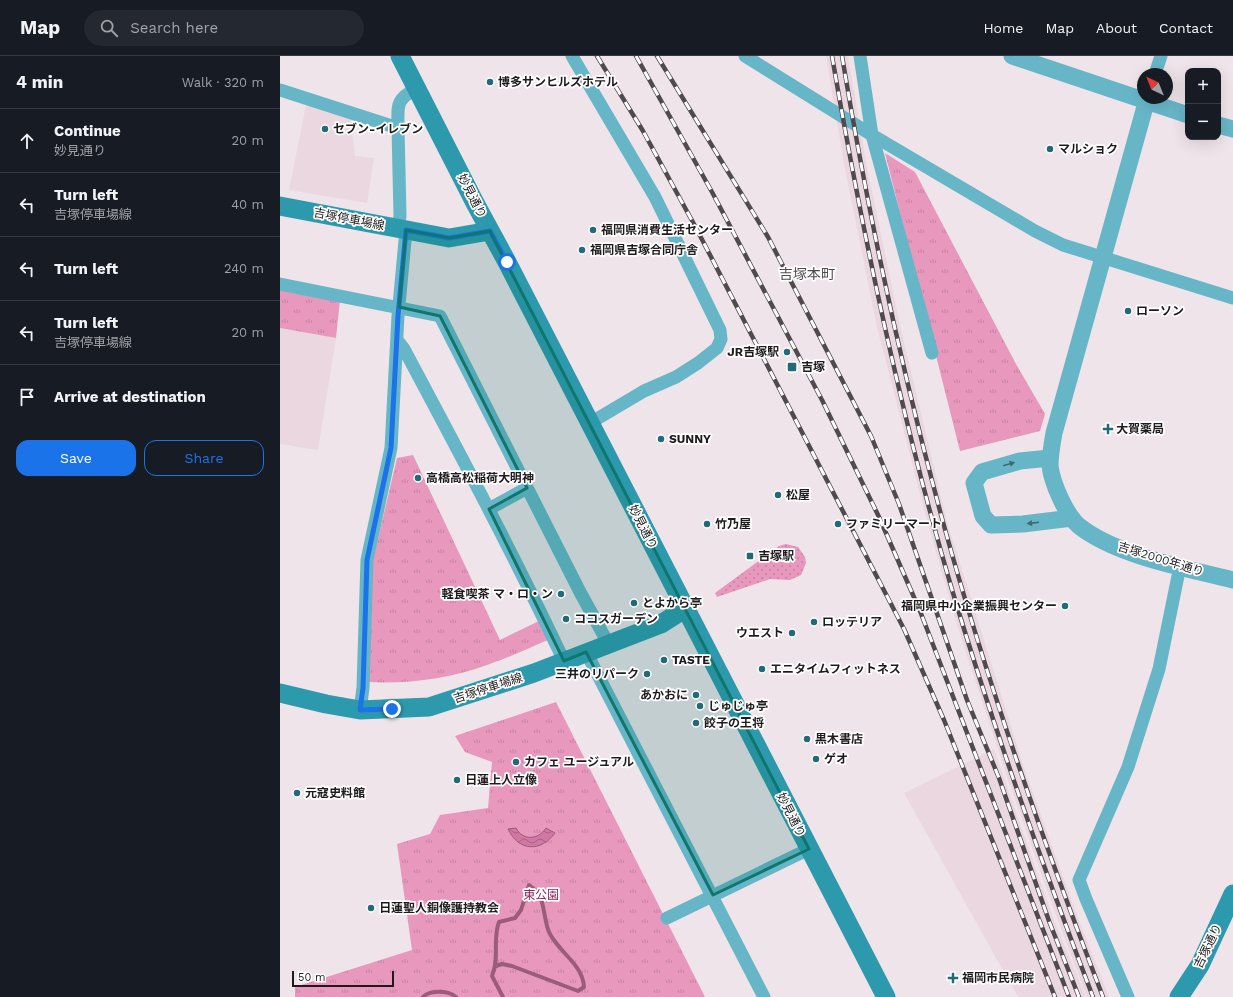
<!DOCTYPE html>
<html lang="en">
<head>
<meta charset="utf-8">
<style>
	:root { --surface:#171b24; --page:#242831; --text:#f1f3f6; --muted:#9ea1a6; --line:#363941; --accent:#1a73e8 }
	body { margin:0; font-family:"Work Sans","Noto Sans JP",sans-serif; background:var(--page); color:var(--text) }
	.controls { position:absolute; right:12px; top:12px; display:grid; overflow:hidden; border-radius:8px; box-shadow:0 4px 16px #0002 }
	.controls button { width:36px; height:36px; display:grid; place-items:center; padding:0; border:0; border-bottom:1px solid var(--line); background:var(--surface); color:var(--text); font:20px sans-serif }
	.compass { position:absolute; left:857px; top:12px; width:36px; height:36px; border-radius:50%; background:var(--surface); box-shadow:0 4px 16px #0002; rotate:317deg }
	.scale { position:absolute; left:12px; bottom:10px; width:102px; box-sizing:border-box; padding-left:4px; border:2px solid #1f1b1d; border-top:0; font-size:11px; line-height:14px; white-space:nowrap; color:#1f1b1d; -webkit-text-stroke:3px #fff; paint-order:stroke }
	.stop { position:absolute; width:12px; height:12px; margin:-9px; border:3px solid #1a73e8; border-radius:50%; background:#fff }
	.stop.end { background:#1a73e8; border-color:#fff; box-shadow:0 1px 4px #0008 }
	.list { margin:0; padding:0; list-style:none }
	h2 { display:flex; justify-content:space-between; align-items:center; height:52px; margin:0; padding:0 16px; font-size:17px }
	h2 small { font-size:13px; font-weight:400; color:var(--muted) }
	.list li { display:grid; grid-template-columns:26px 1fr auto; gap:12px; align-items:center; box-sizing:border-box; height:64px; padding:0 16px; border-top:1px solid var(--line) }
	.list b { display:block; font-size:15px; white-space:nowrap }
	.list p { margin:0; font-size:13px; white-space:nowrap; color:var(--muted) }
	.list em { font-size:13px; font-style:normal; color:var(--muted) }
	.actions { display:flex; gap:8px; padding:12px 16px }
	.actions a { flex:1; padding:9px 0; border:1px solid var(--accent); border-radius:12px; text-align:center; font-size:14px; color:var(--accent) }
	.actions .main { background:var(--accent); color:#fff }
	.icon { flex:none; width:22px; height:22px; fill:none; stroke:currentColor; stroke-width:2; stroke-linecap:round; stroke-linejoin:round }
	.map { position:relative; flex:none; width:953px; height:941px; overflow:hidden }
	header { display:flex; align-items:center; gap:24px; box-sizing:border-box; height:56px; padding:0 20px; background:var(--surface); border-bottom:1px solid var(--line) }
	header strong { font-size:19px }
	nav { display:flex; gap:22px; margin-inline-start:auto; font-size:14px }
	.search { width:280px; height:36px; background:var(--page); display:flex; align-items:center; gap:10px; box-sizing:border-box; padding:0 14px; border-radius:22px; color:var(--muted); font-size:15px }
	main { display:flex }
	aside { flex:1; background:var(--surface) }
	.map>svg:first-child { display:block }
	.built { fill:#ead7df }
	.grass { fill:url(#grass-dots) }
	.park { fill:url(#park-tufts) }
	.water { fill:url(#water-waves); stroke:#9b5c7b }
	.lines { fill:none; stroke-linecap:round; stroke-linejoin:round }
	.stream { stroke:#9b5c7b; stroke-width:4 }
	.minor { stroke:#67b6c7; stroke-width:13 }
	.tertiary { stroke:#67b6c7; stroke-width:17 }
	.secondary { stroke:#2c99ad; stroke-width:19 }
	.rail-casing { stroke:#504a4d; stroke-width:4.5 }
	.rail { stroke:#fff; stroke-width:3; stroke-dasharray:9; stroke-linecap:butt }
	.oneway { fill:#436872 }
	.route { stroke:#1a73e8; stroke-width:5 }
	.marked { fill:#0f766e; fill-opacity:0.2; stroke:#0f766e; stroke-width:3; stroke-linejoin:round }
	.poi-dot { fill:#236a78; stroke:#fff; stroke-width:1.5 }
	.labels { text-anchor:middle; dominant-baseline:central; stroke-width:3.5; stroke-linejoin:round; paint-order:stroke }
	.poi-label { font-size:12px; font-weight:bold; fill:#1f1b1d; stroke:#fff; text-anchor:start }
	.street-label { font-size:12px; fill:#1f1b1d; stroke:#fff }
	.park-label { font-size:12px; fill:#8c235e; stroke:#fff }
	.quarter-label { font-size:14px; fill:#544b4f; stroke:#fff }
</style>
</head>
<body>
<header>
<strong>Map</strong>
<div class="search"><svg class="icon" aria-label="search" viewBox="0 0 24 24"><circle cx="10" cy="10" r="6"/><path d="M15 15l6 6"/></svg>Search here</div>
<nav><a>Home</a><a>Map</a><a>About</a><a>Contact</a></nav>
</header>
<main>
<aside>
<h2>4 min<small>Walk · 320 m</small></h2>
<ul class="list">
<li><svg class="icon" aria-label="ahead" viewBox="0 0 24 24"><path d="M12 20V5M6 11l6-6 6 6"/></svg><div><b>Continue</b><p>妙見通り</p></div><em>20 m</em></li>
<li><svg class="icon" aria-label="left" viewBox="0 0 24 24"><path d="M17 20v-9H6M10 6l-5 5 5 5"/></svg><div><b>Turn left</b><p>吉塚停車場線</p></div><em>40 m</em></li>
<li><svg class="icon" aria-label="left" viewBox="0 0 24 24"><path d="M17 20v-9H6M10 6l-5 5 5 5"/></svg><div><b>Turn left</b></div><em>240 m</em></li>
<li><svg class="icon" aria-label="left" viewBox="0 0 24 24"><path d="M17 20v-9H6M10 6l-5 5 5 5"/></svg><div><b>Turn left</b><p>吉塚停車場線</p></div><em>20 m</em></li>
<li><svg class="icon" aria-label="arrive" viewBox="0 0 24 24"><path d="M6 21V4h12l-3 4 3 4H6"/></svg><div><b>Arrive at destination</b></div></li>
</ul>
<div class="actions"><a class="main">Save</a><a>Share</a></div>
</aside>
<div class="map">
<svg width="953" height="941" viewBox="0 0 953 941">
	<defs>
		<pattern id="grass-dots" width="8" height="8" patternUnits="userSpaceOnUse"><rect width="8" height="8" fill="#e898bd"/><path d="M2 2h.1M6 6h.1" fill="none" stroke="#c782a2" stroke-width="1.8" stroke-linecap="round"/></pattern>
		<pattern id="park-tufts" width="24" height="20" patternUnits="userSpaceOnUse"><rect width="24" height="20" fill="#e898bd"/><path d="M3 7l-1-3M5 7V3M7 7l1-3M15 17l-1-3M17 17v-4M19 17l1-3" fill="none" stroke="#c782a2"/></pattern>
		<pattern id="water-waves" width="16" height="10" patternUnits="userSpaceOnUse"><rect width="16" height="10" fill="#d078a3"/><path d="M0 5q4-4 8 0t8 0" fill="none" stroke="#a86284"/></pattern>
	</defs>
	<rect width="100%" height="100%" fill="#efe4e9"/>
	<path class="built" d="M546 0H568L586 106 619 265 667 466 744 712 795 854 829 941H807L777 862 726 718 679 575 649 472 597 271 564 108Z
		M27 44 70 59 75 100 94 102 87 147 9 134Z
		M0 272 56 282 38 394 0 388Z
		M714 693 774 864 806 941H738L624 737Z"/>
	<path class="grass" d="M506 488 518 491 525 501 526 507 521 519 510 524 490 523 437 541 435 537 499 490Z"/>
	<path class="park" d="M605 97 635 116 736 308 765 358 760 375 680 395Z
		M0 233 60 244 56 282 0 272Z
		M133 399 220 584 261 564 270 583C249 592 228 602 207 609 169 623 128 628 88 626L93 504 117 402Z
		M276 646 425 941H15V931L132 894 117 788 150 778 160 759 208 752 212 706 185 696 175 680Z"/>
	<path class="water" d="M236 772C243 785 258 784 266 772L275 777C261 796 239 796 228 773Z"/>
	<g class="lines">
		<path class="stream" d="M216 910 222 908 232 910 298 935 304 931C303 909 280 897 270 878 264 868 265 846 258 837 256 834 252 832 249 829L241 854 235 862 219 866C212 884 220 902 212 920L223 941
			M143 941C150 934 168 934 176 941"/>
		<path class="minor" d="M292 0 375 141 440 274 441 283 437 292 418 307 396 321 364 335 310 367
			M465 0 592 79 755 175 783 189 953 242
			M580 0 592 79 652 297
			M875 18 881 0
			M0 34 118 72C118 49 115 44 137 32
			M118 72 120 160 118 173
			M0 228 160 260 300 536 328 587
			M117 284 124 293C179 396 234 499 284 605
			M209 453 247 432
			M306 596 484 941
			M80 654 83 632 87 504 111 392 118 260 126 174
			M387 862 529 793
			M848 941 806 843 799 824 848 711 879 613 900 510"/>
		<path class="tertiary" d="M732 0 908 59
			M866 47 774 377C772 388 770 399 770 410 772 427 786 459 799 470 837 500 906 512 953 524
			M938 69 953 73
			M770 402 740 405 702 416 694 427 703 460 711 469 743 468 792 462"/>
		<path class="secondary" d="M120 0 195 147 227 206 606 941
			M0 150 169 182 210 175
			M0 637 46 648 80 654 149 651 254 617 381 568 406 552
			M899 941 920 909 953 838"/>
		<defs>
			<path id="rail" d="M317 0 363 75 415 170 624 573 664 664 775 941
				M356 0 432 136 542 344 599 461 640 555 789 941
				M377 0 488 181 591 380 619 448 687 644 719 722 769 865 799 941
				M552 0C583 181 621 361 673 537 714 673 762 808 813 941
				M562 0C588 157 621 312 663 466 707 627 763 785 823 941"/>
		</defs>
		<use href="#rail" class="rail-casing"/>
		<use href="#rail" class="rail"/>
	</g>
	<defs><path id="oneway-solid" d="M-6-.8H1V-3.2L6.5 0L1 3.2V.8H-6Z"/></defs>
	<g class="oneway">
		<use href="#oneway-solid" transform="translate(729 408) rotate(-16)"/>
		<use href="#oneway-solid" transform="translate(753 467) rotate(173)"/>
	</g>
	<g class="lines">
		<path class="route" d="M112 653 80 654 83 632 87 504 111 392 118 260 126 174 169 182 210 175 227 206"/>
	</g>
	<path class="marked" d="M126 174 169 182 210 175 529 793 433 839 306 596 284 605 209 453 247 432 160 260 119 251Z"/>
	<g class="poi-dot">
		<circle cx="210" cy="26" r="4"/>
		<circle cx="45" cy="73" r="4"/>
		<circle cx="770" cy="93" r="4"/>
		<circle cx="313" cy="174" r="4"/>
		<circle cx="302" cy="194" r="4"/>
		<circle cx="848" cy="255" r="4"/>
		<circle cx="507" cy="296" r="4"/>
		<rect x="507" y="306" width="10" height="10" rx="2"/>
		<path d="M826 367h4v4h4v4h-4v4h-4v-4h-4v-4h4z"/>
		<circle cx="381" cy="383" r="4"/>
		<circle cx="138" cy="422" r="4"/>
		<circle cx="498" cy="439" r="4"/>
		<circle cx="427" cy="468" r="4"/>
		<circle cx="558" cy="468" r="4"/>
		<rect x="466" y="496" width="8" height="8" rx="2"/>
		<circle cx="281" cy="538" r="4"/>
		<circle cx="354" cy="547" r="4"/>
		<circle cx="785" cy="550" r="4"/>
		<circle cx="286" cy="563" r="4"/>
		<circle cx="534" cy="566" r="4"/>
		<circle cx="512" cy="577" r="4"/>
		<circle cx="384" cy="604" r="4"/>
		<circle cx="482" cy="613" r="4"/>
		<circle cx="367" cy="618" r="4"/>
		<circle cx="416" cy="639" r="4"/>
		<circle cx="420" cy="650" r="4"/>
		<circle cx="416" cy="667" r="4"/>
		<circle cx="527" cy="683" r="4"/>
		<circle cx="536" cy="703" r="4"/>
		<circle cx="236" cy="706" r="4"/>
		<circle cx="177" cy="724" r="4"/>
		<circle cx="17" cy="737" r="4"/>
		<circle cx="91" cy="852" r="4"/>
		<path d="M671 916h4v4h4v4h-4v4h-4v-4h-4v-4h4z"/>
	</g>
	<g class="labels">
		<g class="poi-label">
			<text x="218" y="26">博多サンヒルズホテル</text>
			<text x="53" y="73">セブン-イレブン</text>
			<text x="778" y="93">マルショク</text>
			<text x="321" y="174">福岡県消費生活センター</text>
			<text x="310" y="194">福岡県吉塚合同庁舎</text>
			<text x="856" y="255">ローソン</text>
			<text x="499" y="296" text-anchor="end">JR吉塚駅</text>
			<text x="521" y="311">吉塚</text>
			<text x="836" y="373">大賀薬局</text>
			<text x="389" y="383">SUNNY</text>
			<text x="146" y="422">高橋高松稲荷大明神</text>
			<text x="506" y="439">松屋</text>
			<text x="435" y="468">竹乃屋</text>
			<text x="566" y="468">ファミリーマート</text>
			<text x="478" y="500">吉塚駅</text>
			<text x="273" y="538" text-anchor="end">軽食喫茶 マ・ロ・ン</text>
			<text x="362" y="547">とよから亭</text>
			<text x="777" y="550" text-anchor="end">福岡県中小企業振興センター</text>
			<text x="294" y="563">ココスガーデン</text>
			<text x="542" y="566">ロッテリア</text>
			<text x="504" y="577" text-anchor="end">ウエスト</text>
			<text x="392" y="604">TASTE</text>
			<text x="490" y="613">エニタイムフィットネス</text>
			<text x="359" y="618" text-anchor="end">三井のリパーク</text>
			<text x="408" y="639" text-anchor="end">あかおに</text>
			<text x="428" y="650">じゅじゅ亭</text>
			<text x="424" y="667">餃子の王将</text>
			<text x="535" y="683">黒木書店</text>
			<text x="544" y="703">ゲオ</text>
			<text x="244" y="706">カフェ ユージュアル</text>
			<text x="185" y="724">日蓮上人立像</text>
			<text x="25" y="737">元寇史料館</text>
			<text x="99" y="852">日蓮聖人銅像護持教会</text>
			<text x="682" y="922">福岡市民病院</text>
		</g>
		<g class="street-label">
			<text transform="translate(192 140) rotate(63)">妙見通り</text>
			<text transform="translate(69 163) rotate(11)">吉塚停車場線</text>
			<text transform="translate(363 471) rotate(63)">妙見通り</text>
			<text transform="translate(881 503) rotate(17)">吉塚2000年通り</text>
			<text transform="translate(208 632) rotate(-18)">吉塚停車場線</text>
			<text transform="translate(511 759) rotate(63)">妙見通り</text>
			<text transform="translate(928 890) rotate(-64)">吉塚通り</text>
		</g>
		<g class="park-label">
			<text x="261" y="839">東公園</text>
		</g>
		<g class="quarter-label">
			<text x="527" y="218">吉塚本町</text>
		</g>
	</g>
</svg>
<div class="controls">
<button>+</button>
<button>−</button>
</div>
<svg class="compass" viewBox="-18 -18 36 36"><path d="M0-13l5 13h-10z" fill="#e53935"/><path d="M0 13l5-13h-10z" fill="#9ea1a6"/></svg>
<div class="scale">50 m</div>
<div class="stop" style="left:227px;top:206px"></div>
<div class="stop end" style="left:112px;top:653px"></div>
</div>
</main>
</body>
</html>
